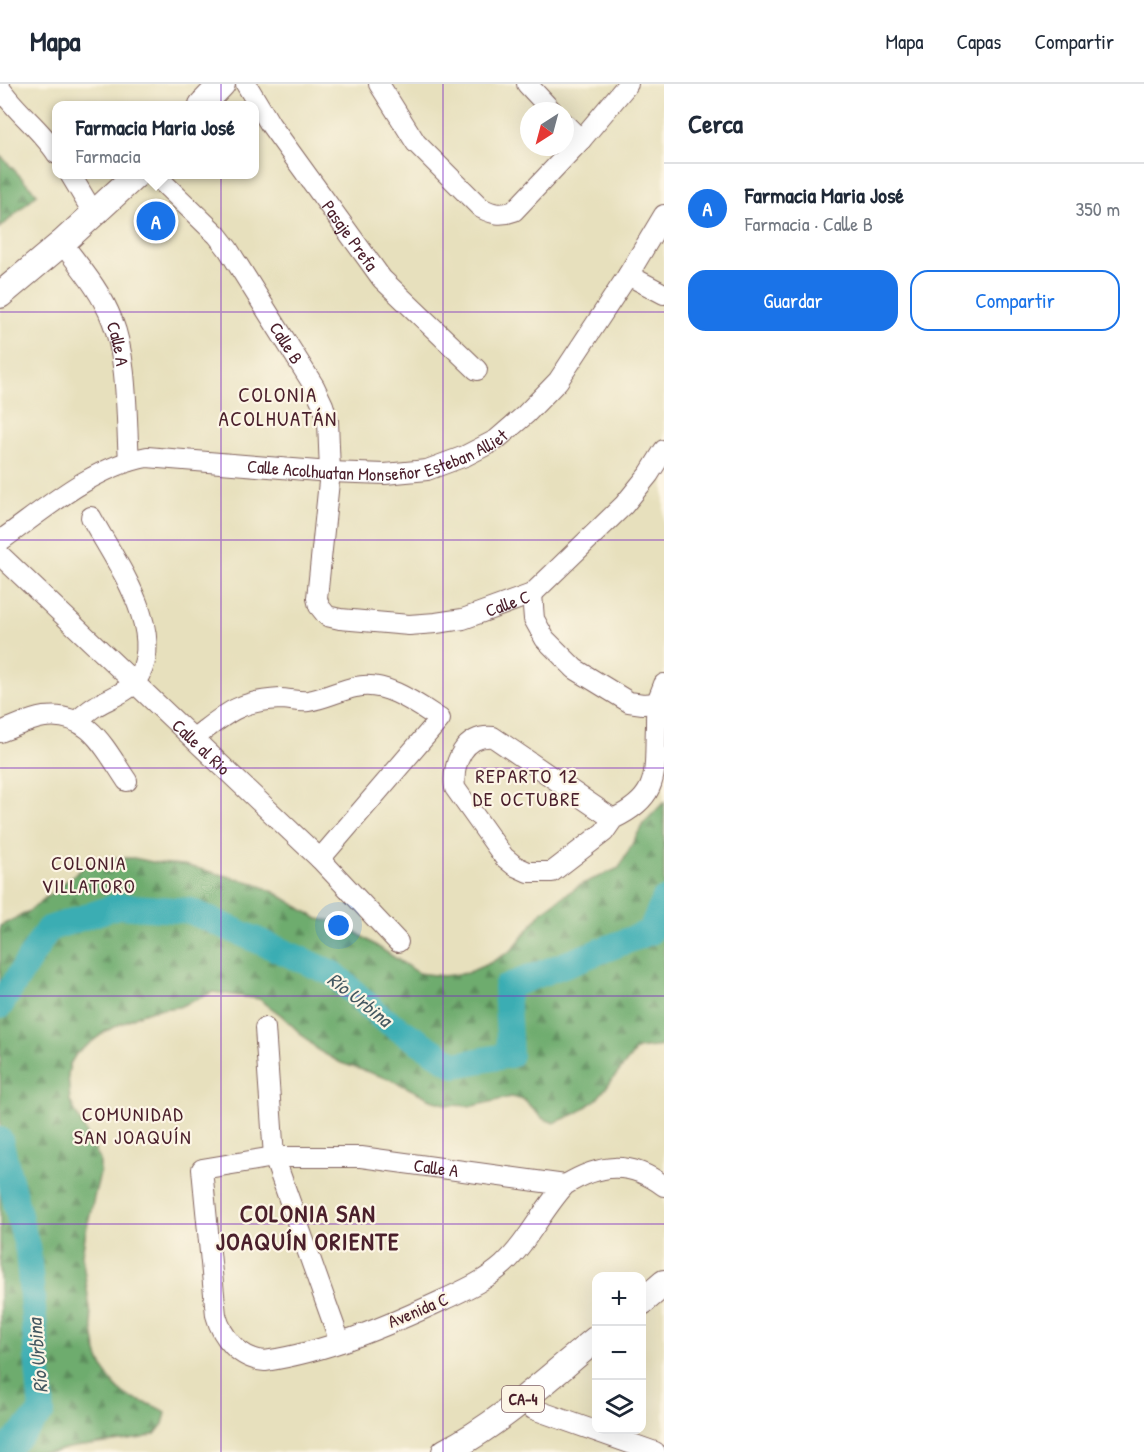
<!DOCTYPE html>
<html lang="es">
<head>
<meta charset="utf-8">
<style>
	:root { --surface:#fff; --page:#f6f6f7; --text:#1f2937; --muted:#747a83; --line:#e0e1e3; --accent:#1a73e8 }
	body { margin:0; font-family:"Patrick Hand",sans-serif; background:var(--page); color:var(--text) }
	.controls { position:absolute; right:18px; bottom:18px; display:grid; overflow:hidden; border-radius:12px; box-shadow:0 6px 24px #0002 }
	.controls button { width:54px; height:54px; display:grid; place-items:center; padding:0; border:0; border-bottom:2px solid var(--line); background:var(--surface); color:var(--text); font:30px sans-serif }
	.compass { position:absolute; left:520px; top:18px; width:54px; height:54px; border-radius:50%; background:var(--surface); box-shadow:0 6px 24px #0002; rotate:216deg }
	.you { position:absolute; left:339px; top:842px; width:21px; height:21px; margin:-15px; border:4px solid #fff; border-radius:50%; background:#1a73e8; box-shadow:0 0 0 9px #1a73e833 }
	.badge { display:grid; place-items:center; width:39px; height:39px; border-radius:50%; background:var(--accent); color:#fff; font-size:20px; font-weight:700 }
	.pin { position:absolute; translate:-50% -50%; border:3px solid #fff; box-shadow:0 2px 6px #0006 }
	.popup { position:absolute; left:52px; top:17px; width:207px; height:78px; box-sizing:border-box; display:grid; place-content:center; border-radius:12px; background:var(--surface); filter:drop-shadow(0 2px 4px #0005); font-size:20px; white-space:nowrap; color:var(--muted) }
	.popup b { font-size:22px; color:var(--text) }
	.popup::after { content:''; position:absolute; left:50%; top:100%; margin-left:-12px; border:12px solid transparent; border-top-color:var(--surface) }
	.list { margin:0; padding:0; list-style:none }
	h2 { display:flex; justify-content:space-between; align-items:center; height:78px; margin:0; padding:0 24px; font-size:26px }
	h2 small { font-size:20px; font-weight:400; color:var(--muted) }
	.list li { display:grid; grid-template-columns:39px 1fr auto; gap:18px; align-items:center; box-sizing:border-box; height:90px; padding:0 24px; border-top:2px solid var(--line) }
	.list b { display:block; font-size:22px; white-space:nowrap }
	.list p { margin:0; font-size:20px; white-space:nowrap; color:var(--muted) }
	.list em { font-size:20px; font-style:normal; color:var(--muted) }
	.actions { display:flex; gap:12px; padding:18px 24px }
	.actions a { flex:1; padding:14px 0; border:2px solid var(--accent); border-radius:18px; text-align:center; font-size:21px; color:var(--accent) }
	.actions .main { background:var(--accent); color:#fff }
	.icon { flex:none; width:33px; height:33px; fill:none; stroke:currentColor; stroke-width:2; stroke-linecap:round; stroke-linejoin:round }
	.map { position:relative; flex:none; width:664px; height:1368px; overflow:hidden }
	header { display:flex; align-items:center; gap:36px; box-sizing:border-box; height:84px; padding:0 30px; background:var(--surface); border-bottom:2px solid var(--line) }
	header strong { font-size:28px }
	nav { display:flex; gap:33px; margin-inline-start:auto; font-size:21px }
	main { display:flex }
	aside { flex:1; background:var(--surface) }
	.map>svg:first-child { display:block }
	.forest { fill:url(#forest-firs); stroke:#5c664c; stroke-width:1.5 }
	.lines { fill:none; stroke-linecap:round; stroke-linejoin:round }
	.river { stroke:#3badb3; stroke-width:26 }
	.minor-casing { stroke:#81635e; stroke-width:22 }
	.major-casing { stroke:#81635e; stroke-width:28 }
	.minor { stroke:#fff; stroke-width:20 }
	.major { stroke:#fff; stroke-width:26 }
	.grid { fill:none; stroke:#7b2cbf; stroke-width:1.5; stroke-opacity:0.55 }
	.labels { text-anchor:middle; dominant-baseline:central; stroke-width:4.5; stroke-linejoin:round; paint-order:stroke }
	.shield { fill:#fcf5e5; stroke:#7f5f63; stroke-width:1.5 }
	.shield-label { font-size:16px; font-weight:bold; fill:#4a1f2b }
	.street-label { font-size:18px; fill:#4a1f2b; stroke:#fcf5e5 }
	.neighbourhood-label { font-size:20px; letter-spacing:1.5px; fill:#4a1f2b; stroke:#fcf5e5 }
	.water-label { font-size:20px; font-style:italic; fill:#445861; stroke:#fcf5e5 }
	.quarter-label { font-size:21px; letter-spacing:1.5px; fill:#4a1f2b; stroke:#fcf5e5 }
	.district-label { font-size:24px; font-weight:bold; letter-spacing:1.5px; fill:#4a1f2b; stroke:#fcf5e5 }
</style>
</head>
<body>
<header>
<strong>Mapa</strong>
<nav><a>Mapa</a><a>Capas</a><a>Compartir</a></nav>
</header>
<main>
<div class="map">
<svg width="664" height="1368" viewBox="0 0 664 1368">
	<defs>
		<pattern id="forest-firs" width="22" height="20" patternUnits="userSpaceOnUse" patternTransform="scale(1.5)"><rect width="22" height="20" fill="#6eac6e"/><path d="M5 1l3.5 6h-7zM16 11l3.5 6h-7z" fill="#5c8b5b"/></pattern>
	</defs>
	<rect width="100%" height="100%" fill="#fcf5e5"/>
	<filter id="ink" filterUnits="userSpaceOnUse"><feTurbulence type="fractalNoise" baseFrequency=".0167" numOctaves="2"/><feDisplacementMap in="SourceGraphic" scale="12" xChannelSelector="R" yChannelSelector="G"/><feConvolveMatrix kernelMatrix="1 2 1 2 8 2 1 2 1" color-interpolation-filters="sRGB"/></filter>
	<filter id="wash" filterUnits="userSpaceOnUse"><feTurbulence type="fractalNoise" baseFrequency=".008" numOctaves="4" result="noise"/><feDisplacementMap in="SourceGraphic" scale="24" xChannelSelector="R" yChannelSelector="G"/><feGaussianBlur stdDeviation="1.35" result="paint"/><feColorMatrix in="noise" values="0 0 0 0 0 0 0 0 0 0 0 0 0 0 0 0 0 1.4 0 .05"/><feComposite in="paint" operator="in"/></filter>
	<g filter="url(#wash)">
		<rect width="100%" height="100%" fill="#e7e0bd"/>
		<path class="forest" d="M0 71 37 110 0 144Z
			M664 718V962L637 965 597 1015 577 1029 554 1039 542 1034 524 1016 511 1013 473 1022 448 1021 435 1017 392 996 341 979 319 967 281 931 259 915 213 908 179 923 153 926 141 930 106 947 76 970 70 980 68 991 70 1017 100 1076V1089L86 1147 82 1171 96 1265C101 1284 113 1305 131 1314 144 1319 155 1320 166 1329L163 1340 155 1350 143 1354 68 1364 53 1368H0V842L28 828 86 781 109 774H134L157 779 184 781 254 799 276 809 318 835 340 838 418 889 443 892 467 889 490 879 511 867 542 828 562 813 582 800 619 784 643 740Z"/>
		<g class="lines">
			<path class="river" d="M0 922 48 845 118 822 190 827 334 890 382 934 455 981 510 971 506 903 650 848 664 816
				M0 1056 28 1167 42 1328 4 1368"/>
		</g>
	</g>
	<g filter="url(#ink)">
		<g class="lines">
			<defs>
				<g id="minor">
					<path id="s1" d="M246 0 270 40 382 195 477 286"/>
					<path d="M379 0 416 59 481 124C493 130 501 132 514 127L581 56 628 0"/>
					<path d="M527 0 552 27"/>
					<path d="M0 4C16 28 41 45 57 70"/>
					<path d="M565 40 581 56"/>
					<path d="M70 90 94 130"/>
					<path id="s2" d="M154 90 217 151 228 165 314 302 323 321 328 337 330 388 317 514 319 522 327 532 340 535 409 541 436 539 463 535 532 510 624 421 649 390 664 366"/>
					<path id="s3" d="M62 159C80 183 101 207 112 236 128 275 126 334 129 377"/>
					<path d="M628 191 664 210"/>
					<path id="s4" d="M0 457C45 425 92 383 147 373L330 388 385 390 427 386 465 372 496 356 525 331 558 297 628 191 664 131"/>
					<path id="s5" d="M0 471 320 775 398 858"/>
					<path d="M532 510 534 535 545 555 575 585 629 618 643 620 657 619"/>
					<path d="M78 636C84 631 89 626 96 622 106 616 129 607 135 598 171 551 114 476 91 433"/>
					<path d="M0 648C14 643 30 635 44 633 89 627 105 665 127 697"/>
					<path d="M194 654C226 630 238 617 280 615 289 615 298 618 308 617 324 615 340 606 356 603 385 596 417 620 440 635L320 775"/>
					<path d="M613 735 604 748 552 788H528L515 782 504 773 455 704C452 678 465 650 493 653L613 735C662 712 654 688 656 641 656 634 656 625 657 618 659 612 662 606 664 600"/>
					<path d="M265 944 274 1073 340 1258"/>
					<path id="s6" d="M565 1101C542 1126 528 1158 503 1181 485 1197 464 1206 443 1216 387 1242 326 1268 265 1277 240 1275 222 1254 216 1231L202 1085 274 1073H361L565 1101C600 1080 629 1076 664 1102"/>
					<path d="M533 1325 655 1368"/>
				</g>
				<path id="major" d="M202 21 222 0
					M0 211 62 159 137 90
					M642 1218 664 1199
					M445 1368C501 1339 548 1294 596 1255"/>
			</defs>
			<use href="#minor" class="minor-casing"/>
			<use href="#major" class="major-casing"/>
			<use href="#minor" class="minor"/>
			<use href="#major" class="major"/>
		</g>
	</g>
	<path class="grid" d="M221 0V1368M443 0V1368M0 228H664M0 456H664M0 684H664M0 912H664M0 1140H664"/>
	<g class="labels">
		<rect class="shield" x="502" y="1302" width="42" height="26" rx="4.5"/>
		<g class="shield-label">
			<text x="523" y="1315">CA-4</text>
		</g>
		<g class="street-label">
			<text stroke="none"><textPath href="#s1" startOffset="184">Pasaje Prefa</textPath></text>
			<text stroke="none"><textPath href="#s2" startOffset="216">Calle B</textPath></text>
			<text stroke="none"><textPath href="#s3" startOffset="117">Calle A</textPath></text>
			<text stroke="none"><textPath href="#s4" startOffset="405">Calle Acolhuatan Monseñor Esteban Alliet</textPath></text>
			<text stroke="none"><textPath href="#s2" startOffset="688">Calle C</textPath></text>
			<text stroke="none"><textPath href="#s5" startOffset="278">Calle al Rio</textPath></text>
			<text stroke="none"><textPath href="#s6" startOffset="814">Calle A</textPath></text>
			<text transform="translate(418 1226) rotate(-23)">Avenida C</text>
		</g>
		<g class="neighbourhood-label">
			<text x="527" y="691">REPARTO 12<tspan x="527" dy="23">DE OCTUBRE</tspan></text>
			<text x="89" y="778">COLONIA<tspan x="89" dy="23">VILLATORO</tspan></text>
			<text x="133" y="1029">COMUNIDAD<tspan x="133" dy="23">SAN JOAQUÍN</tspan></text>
		</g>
		<g class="water-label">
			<text transform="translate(360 915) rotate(38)">Río Urbina</text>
			<text transform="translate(37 1272) rotate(-95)">Río Urbina</text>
		</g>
		<g class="quarter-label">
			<text x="278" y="310">COLONIA<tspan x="278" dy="24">ACOLHUATÁN</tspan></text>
		</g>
		<g class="district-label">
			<text x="308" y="1129">COLONIA SAN<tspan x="308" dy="28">JOAQUÍN ORIENTE</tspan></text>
		</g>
	</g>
</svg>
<div class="controls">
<button>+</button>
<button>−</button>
<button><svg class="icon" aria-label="layers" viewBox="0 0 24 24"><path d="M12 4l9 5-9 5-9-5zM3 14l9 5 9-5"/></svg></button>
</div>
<svg class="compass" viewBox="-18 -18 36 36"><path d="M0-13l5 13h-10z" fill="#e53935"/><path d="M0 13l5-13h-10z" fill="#747a83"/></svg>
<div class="you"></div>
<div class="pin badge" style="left:156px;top:137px">A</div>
<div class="popup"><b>Farmacia Maria José</b>Farmacia</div>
</div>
<aside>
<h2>Cerca<small></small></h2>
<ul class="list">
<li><span class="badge">A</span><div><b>Farmacia Maria José</b><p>Farmacia · Calle B</p></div><em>350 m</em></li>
</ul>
<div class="actions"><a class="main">Guardar</a><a>Compartir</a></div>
</aside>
</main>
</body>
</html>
